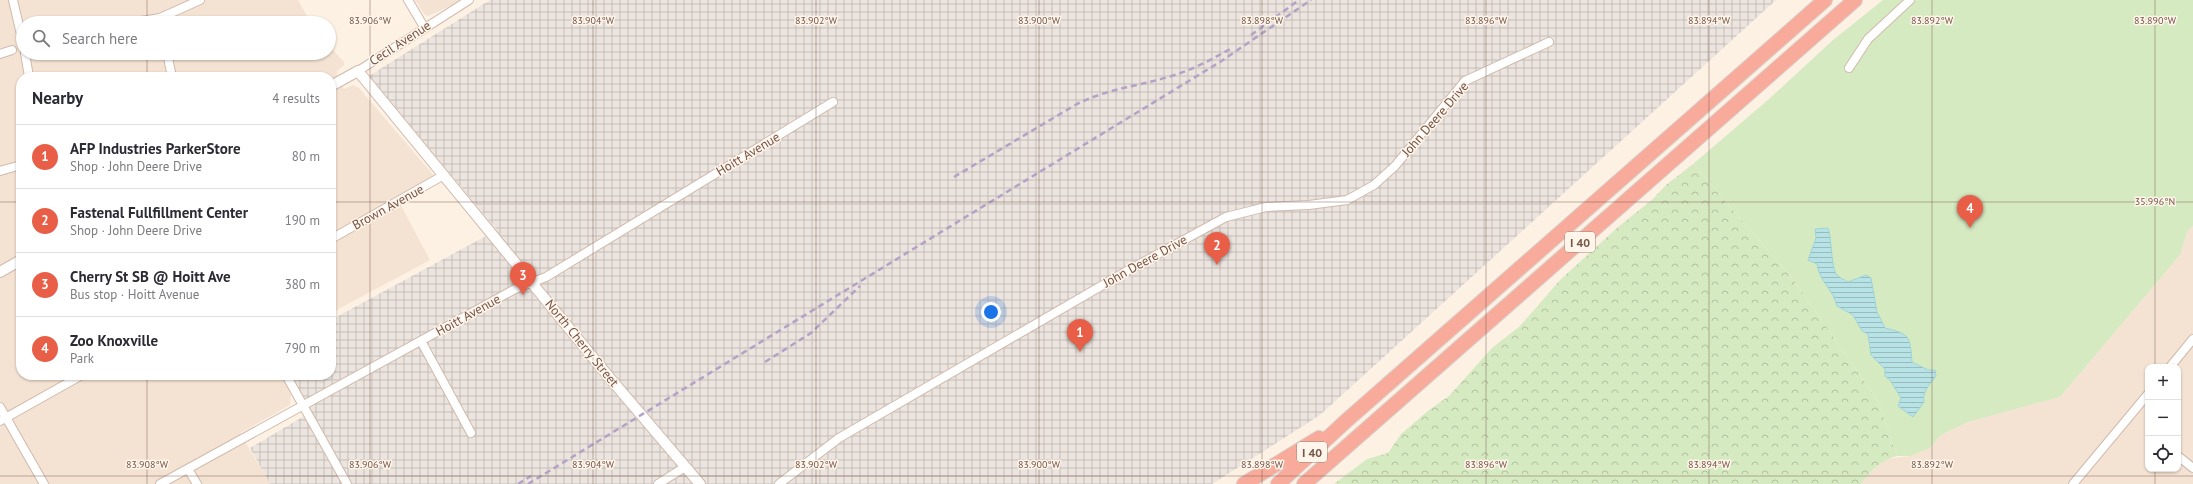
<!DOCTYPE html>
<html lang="en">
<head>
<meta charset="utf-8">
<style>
	:root { --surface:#fff; --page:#f7f7f7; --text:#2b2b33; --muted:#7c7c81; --line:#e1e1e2; --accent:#e85e47 }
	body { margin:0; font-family:"PT Sans",sans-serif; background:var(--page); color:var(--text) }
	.controls { position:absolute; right:12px; bottom:12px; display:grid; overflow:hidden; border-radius:8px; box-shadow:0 1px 3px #0004 }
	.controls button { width:36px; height:36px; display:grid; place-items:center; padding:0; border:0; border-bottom:1px solid var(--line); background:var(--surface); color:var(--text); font:20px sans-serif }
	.you { position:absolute; left:991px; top:312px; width:14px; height:14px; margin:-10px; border:3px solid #fff; border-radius:50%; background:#1a73e8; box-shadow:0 0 0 6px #1a73e833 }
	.badge { display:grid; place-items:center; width:26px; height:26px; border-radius:50%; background:var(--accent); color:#fff; font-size:13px; font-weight:700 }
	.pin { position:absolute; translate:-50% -33px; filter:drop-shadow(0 1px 2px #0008) }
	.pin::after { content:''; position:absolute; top:21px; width:14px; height:12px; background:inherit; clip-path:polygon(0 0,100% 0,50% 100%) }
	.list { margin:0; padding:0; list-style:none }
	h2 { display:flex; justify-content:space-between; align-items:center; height:52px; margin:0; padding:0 16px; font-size:17px }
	h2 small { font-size:13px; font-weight:400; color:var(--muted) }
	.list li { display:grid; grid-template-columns:26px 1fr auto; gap:12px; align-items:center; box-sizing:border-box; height:64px; padding:0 16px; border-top:1px solid var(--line) }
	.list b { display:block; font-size:15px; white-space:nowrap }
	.list p { margin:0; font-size:13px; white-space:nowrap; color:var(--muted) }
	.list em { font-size:13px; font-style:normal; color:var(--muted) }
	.icon { flex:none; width:22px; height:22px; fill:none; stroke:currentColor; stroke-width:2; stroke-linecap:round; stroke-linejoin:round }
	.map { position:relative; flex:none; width:2193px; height:484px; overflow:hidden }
	.search { position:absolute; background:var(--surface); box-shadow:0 1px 3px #0004; left:16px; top:16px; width:320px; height:44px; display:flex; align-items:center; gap:10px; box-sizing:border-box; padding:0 14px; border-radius:22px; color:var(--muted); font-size:15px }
	.panel { position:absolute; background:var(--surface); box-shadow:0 1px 3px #0004; left:16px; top:72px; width:320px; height:308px; border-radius:16px }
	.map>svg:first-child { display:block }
	.residential { fill:#f4e2d2; fill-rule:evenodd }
	.industrial { fill:url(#industrial-grid) }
	.green { fill:#d6eac2 }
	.forest { fill:url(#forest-crowns) }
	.water { fill:url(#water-rules); stroke:#9ed4d8 }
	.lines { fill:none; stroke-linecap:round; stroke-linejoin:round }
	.minor-casing { stroke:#d0baad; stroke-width:10 }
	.tertiary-casing { stroke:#d0baad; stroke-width:12 }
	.motorway-casing { stroke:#d8cfcc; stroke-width:16 }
	.minor { stroke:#fff; stroke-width:8 }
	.tertiary { stroke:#fff; stroke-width:10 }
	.motorway { stroke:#f8ab9a; stroke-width:14 }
	.rail { stroke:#b3a2c6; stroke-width:2.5; stroke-dasharray:6 4; stroke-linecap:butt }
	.ticks { fill:none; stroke:#755549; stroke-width:1; stroke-opacity:0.45 }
	.labels { text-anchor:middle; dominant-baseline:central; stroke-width:3; stroke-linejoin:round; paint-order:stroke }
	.shield { fill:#fff5ea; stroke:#9e8579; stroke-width:1 }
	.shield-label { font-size:12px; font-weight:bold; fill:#755549 }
	.street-label { font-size:13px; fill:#755549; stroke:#fff5ea }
	.ticks-label { font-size:10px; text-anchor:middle; fill:#755549; stroke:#fff5ea; stroke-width:3; stroke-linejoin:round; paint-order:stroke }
</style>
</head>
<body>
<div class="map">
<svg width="2193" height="484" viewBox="0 0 2193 484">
	<defs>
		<pattern id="industrial-grid" width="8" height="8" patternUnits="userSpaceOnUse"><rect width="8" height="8" fill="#ece4de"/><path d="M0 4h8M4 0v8" fill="none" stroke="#c4bcb6"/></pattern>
		<pattern id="forest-crowns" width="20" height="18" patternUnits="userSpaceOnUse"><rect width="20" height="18" fill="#d6eac2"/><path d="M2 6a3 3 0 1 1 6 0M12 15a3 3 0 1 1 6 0" fill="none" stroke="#b2c0a0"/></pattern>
		<pattern id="water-rules" width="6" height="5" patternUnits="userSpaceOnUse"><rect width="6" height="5" fill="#b8e3e6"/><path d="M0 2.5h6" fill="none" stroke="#9abbbc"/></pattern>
	</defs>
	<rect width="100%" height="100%" fill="#fdf1e4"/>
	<path class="residential" d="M0 0H298L311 23H23V53H329V46L344 62V65L337 71V75L344 89 353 85 359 88 434 176 397 198 430 260 331 313V77H21V375H282L291 393 290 405 240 433 270 484H0Z
		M415 0H464L428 16 424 14Z
		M2193 226V484H1861L1868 475 1886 459 1911 456 1930 448 1941 435 1968 422 2060 397 2180 255 2188 230ZM2148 367H2178V469H2148Z"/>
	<path class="industrial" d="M490 0H1776L1320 415 1212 484H270L250 448 311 412 291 375H331V320L497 230 369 76Z"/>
	<path class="green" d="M1883 0H2193V226L2188 230 2180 255 2060 397 1968 422 1941 435 1930 448 1911 456H1897L1878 401 1793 279 1693 164 1769 99 1833 40Z"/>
	<path class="forest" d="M1693 164 1793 279 1878 401 1897 456C1881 460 1871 471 1861 484H1334L1367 459 1388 453 1401 434 1429 410 1449 396 1492 348 1520 326 1560 280 1618 227 1653 199 1666 185Z"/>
	<path class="water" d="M1828 228C1832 238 1831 269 1837 275 1840 278 1845 280 1848 282L1866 275 1871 278 1877 312 1885 328C1910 334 1910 336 1912 362L1928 370H1935L1936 376C1930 384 1922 392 1924 402L1913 417 1898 406 1901 398 1890 380 1885 376V369L1871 355 1868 334 1862 331 1853 315 1837 306C1833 289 1819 281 1817 264L1808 260 1816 238 1815 229Z"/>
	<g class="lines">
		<defs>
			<path id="minor" d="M13 0 23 43
				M408 0 424 27
				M128 23 160 18 200 0
				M25 53 29 77
				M167 53 172 77
				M0 54 12 50
				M1849 68 1868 39 1910 0
				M358 71 469 0
				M0 171 21 165
				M331 239 444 175
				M421 341 471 433
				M2170 367 2193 339
				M286 375 347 484
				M0 407 44 484
				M0 421 82 375
				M2178 456 2193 468
				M188 469 197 484
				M160 484 515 289 546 277 833 102
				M658 484 685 467
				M779 484 839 438 1127 271 1226 217 1266 207 1309 205 1347 200 1374 185 1395 166 1465 81 1549 42
				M2073 484 2148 394"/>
			<path id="tertiary" d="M331 86 358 71 609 377 700 484
				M0 272 21 260"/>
			<path id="motorway" d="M1244 484 1319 438
				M1278 484 1346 421 1825 0
				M1304 484 1855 0"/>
		</defs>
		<use href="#minor" class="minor-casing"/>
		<use href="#tertiary" class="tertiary-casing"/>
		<use href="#motorway" class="motorway-casing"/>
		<use href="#minor" class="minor"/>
		<use href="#tertiary" class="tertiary"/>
		<use href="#motorway" class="motorway"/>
		<path class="rail" d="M1251 35 1299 0
			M954 177 1077 104C1110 88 1135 87 1168 77 1191 71 1212 59 1232 48
			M765 362 811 333 860 286
			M518 484 531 476
			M528 484 1128 118 1220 62 1311 0"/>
	</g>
	<path class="ticks" d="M147 0V23M370 0V484M593 0V484M816 0V484M1039 0V484M1262 0V484M1486 0V484M1709 0V484M1932 0V484M2155 0V367M147 53V77M0 202H21M331 202H2193M147 375V484M2155 469V484M0 476H2193"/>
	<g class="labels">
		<g class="shield">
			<rect x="1565" y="232" width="30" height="20" rx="3"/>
			<rect x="1297" y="442" width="30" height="20" rx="3"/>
		</g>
		<g class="shield-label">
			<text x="1580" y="242">I 40</text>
			<text x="1312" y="452">I 40</text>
		</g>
		<g class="street-label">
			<text transform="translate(400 43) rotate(-33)">Cecil Avenue</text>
			<text transform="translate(1435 119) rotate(-49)">John Deere Drive</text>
			<text transform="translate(748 154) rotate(-31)">Hoitt Avenue</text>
			<text transform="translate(388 207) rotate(-29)">Brown Avenue</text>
			<text transform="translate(1145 261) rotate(-29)">John Deere Drive</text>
			<text transform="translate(468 315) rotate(-29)">Hoitt Avenue</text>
			<text transform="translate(582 343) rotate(51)">North Cherry Street</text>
		</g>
	</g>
	<g class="ticks-label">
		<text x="370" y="24">83.906°W</text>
		<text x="593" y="24">83.904°W</text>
		<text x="816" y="24">83.902°W</text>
		<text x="1039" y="24">83.900°W</text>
		<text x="1262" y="24">83.898°W</text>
		<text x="1486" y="24">83.896°W</text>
		<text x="1709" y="24">83.894°W</text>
		<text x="1932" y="24">83.892°W</text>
		<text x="2155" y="24">83.890°W</text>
		<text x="2155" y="205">35.996°N</text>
		<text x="147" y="468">83.908°W</text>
		<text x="370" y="468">83.906°W</text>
		<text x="593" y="468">83.904°W</text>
		<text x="816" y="468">83.902°W</text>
		<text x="1039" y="468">83.900°W</text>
		<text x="1262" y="468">83.898°W</text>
		<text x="1486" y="468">83.896°W</text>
		<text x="1709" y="468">83.894°W</text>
		<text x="1932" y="468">83.892°W</text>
	</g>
</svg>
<div class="controls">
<button>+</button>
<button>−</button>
<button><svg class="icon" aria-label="locate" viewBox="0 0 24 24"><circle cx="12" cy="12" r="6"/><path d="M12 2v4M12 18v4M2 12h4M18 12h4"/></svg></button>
</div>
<div class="you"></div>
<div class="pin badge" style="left:1080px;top:352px">1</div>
<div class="pin badge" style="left:1217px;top:265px">2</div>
<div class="pin badge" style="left:523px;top:295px">3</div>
<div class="pin badge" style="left:1970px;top:228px">4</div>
<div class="search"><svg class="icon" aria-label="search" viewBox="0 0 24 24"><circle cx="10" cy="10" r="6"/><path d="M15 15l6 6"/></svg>Search here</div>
<section class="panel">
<h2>Nearby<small>4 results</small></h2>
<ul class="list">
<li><span class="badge">1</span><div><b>AFP Industries ParkerStore</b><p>Shop · John Deere Drive</p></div><em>80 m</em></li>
<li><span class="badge">2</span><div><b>Fastenal Fullfillment Center</b><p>Shop · John Deere Drive</p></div><em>190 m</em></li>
<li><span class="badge">3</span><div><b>Cherry St SB @ Hoitt Ave</b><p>Bus stop · Hoitt Avenue</p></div><em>380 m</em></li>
<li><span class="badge">4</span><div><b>Zoo Knoxville</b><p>Park</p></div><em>790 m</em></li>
</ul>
</section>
</div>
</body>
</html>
